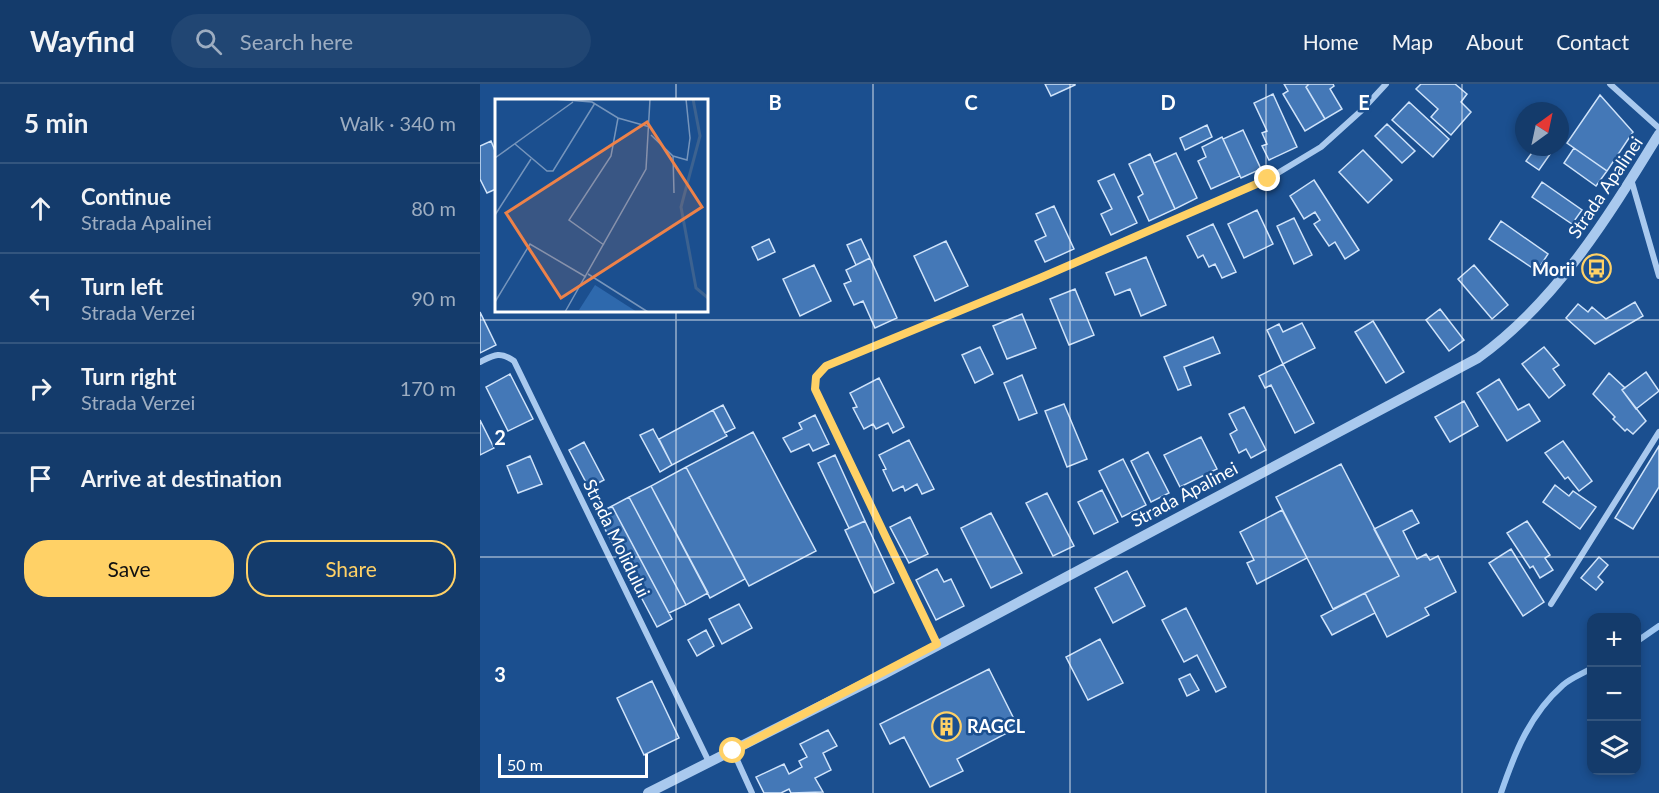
<!DOCTYPE html>
<html lang="en">
<head>
<meta charset="utf-8">
<style>
	:root { --surface:#143b6b; --page:#214673; --text:#f1f3f6; --muted:#9dadc1; --line:#33557e; --accent:#ffd166 }
	body { margin:0; font-family:Lato,sans-serif; background:var(--page); color:var(--text) }
	.controls { position:absolute; right:18px; bottom:18px; display:grid; overflow:hidden; border-radius:12px; box-shadow:0 3px 9px #0003 }
	.controls button { width:54px; height:54px; display:grid; place-items:center; padding:0; border:0; border-bottom:2px solid var(--line); background:var(--surface); color:var(--text); font:30px sans-serif }
	.compass { position:absolute; left:1035px; top:18px; width:54px; height:54px; border-radius:50%; background:var(--surface); box-shadow:0 3px 9px #0003; rotate:33deg }
	.scale { position:absolute; left:18px; bottom:15px; width:150px; box-sizing:border-box; padding-left:6px; border:3px solid #fff; border-top:0; font-size:16px; line-height:21px; white-space:nowrap; color:#fff; -webkit-text-stroke:4px #1b4f8f; paint-order:stroke }
	.stop { position:absolute; width:18px; height:18px; margin:-14px; border:4px solid #ffd166; border-radius:50%; background:#fff }
	.stop.end { background:#ffd166; border-color:#fff; box-shadow:0 2px 6px #0008 }
	.list { margin:0; padding:0; list-style:none }
	h2 { display:flex; justify-content:space-between; align-items:center; height:78px; margin:0; padding:0 24px; font-size:26px }
	h2 small { font-size:20px; font-weight:400; color:var(--muted) }
	.list li { display:grid; grid-template-columns:39px 1fr auto; gap:18px; align-items:center; box-sizing:border-box; height:90px; padding:0 24px; border-top:2px solid var(--line) }
	.list b { display:block; font-size:22px; white-space:nowrap }
	.list p { margin:0; font-size:20px; white-space:nowrap; color:var(--muted) }
	.list em { font-size:20px; font-style:normal; color:var(--muted) }
	.actions { display:flex; gap:12px; padding:18px 24px }
	.actions a { flex:1; padding:14px 0; border:2px solid var(--accent); border-radius:24px; text-align:center; font-size:21px; color:var(--accent) }
	.actions .main { background:var(--accent); color:#111 }
	.icon { flex:none; width:33px; height:33px; fill:none; stroke:currentColor; stroke-width:2; stroke-linecap:round; stroke-linejoin:round }
	.map { position:relative; flex:none; width:1179px; height:709px; overflow:hidden }
	header { display:flex; align-items:center; gap:36px; box-sizing:border-box; height:84px; padding:0 30px; background:var(--surface); border-bottom:2px solid var(--line) }
	header strong { font-size:28px }
	nav { display:flex; gap:33px; margin-inline-start:auto; font-size:21px }
	.search { width:420px; height:54px; background:var(--page); display:flex; align-items:center; gap:15px; box-sizing:border-box; padding:0 21px; border-radius:33px; color:var(--muted); font-size:22px }
	main { display:flex }
	aside { flex:1; background:var(--surface) }
	.map>svg:first-child { display:block }
	.lines { fill:none; stroke-linecap:round; stroke-linejoin:round }
	.stream { stroke:#9cc4f0; stroke-width:6 }
	.building { fill:#4478b7; stroke:#cfe3fa; stroke-width:1.5 }
	.minor { stroke:#a9c9ee; stroke-width:6 }
	.tertiary { stroke:#a9c9ee; stroke-width:10 }
	.route { stroke:#ffd166; stroke-width:8 }
	.grid { fill:none; stroke:#fff; stroke-width:1.5; stroke-opacity:0.55 }
	.labels { text-anchor:middle; dominant-baseline:central; stroke-width:5; stroke-linejoin:round; paint-order:stroke }
	.street-label { font-size:18px; fill:#fff; stroke:#1b4f8f }
	.poi-label { font-size:18px; font-weight:bold; fill:#fff; stroke:#1b4f8f; text-anchor:end }
	.inset-river { fill:none; stroke:#3c6290; stroke-width:3 }
	.inset-road { fill:none; stroke:#7695bc; stroke-width:1.5 }
	.view { fill:#ee8249; fill-opacity:0.15; stroke:#ee8249; stroke-width:3 }
	.inset-edge { fill:none; stroke:#fff; stroke-width:3 }
	.grid-label { font-size:20px; text-anchor:middle; font-weight:bold; fill:#fff; stroke:#1b4f8f; stroke-width:5; stroke-linejoin:round; paint-order:stroke }
</style>
</head>
<body>
<header>
<strong>Wayfind</strong>
<div class="search"><svg class="icon" aria-label="search" viewBox="0 0 24 24"><circle cx="10" cy="10" r="6"/><path d="M15 15l6 6"/></svg>Search here</div>
<nav><a>Home</a><a>Map</a><a>About</a><a>Contact</a></nav>
</header>
<main>
<aside>
<h2>5 min<small>Walk · 340 m</small></h2>
<ul class="list">
<li><svg class="icon" aria-label="ahead" viewBox="0 0 24 24"><path d="M12 20V5M6 11l6-6 6 6"/></svg><div><b>Continue</b><p>Strada Apalinei</p></div><em>80 m</em></li>
<li><svg class="icon" aria-label="left" viewBox="0 0 24 24"><path d="M17 20v-9H6M10 6l-5 5 5 5"/></svg><div><b>Turn left</b><p>Strada Verzei</p></div><em>90 m</em></li>
<li><svg class="icon" aria-label="right" viewBox="0 0 24 24"><path d="M7 20v-9h11M14 6l5 5-5 5"/></svg><div><b>Turn right</b><p>Strada Verzei</p></div><em>170 m</em></li>
<li><svg class="icon" aria-label="arrive" viewBox="0 0 24 24"><path d="M6 21V4h12l-3 4 3 4H6"/></svg><div><b>Arrive at destination</b></div></li>
</ul>
<div class="actions"><a class="main">Save</a><a>Share</a></div>
</aside>
<div class="map">
<svg width="1179" height="709" viewBox="0 0 1179 709">
	<rect width="100%" height="100%" fill="#1b4f8f"/>
	<g class="lines">
		<path class="stream" d="M1156 558 1179 542
			M1021 709C1035 668 1050 630 1083 601 1091 594 1102 590 1112 584"/>
	</g>
	<path class="building" d="M565 0H595V1L571 12Z
		M804 0H829L826 3 845 35 825 47 803 10 808 7Z
		M829 0H853L854 2 850 5 862 25 845 35 826 3Z
		M941 0H975L987 10 981 18 991 28 971 51 951 33 958 25 936 5Z
		M793 10 817 63 789 76 782 62 787 60 782 49 787 47 774 19Z
		M1120 11 1153 48 1127 87 1087 59Z
		M929 18 969 55 953 73 912 36Z
		M907 40 935 67 922 79 895 52Z
		M727 41 732 53 705 66 700 54Z
		M763 46 781 85 761 94 743 55Z
		M742 53 760 92 731 105 718 77 726 73 722 63Z
		M11 57 16 69V105L7 109 0 95V62Z
		M1056 63H1075L1059 86 1046 77Z
		M1094 64 1127 87 1116 102 1084 79Z
		M883 66 912 96 888 119 859 88Z
		M696 69 717 114 695 125 674 79Z
		M670 70 695 125 669 137 658 113 663 110 649 80Z
		M634 90 657 139 631 151 621 130 632 125 618 97Z
		M834 96 879 166 865 175 855 158 849 162 834 140 840 136 835 128 824 135 810 112Z
		M1062 98 1102 126 1092 140 1052 113Z
		M574 122 594 165 565 178 555 157 566 152 556 130Z
		M777 126 793 160 764 174 748 140Z
		M814 134 832 171 814 180 797 142Z
		M1021 137 1068 170 1057 187 1009 155Z
		M733 140 756 188 742 194 735 180 729 183 723 171 718 174 707 152Z
		M289 155 295 168 278 176 272 163Z
		M381 155 390 174 376 181 367 161Z
		M466 157 488 202 455 217 434 172Z
		M666 173 686 221 661 232 650 205 635 211 626 189Z
		M390 174 417 234 395 244 383 217 374 221 364 200 371 197 366 186Z
		M334 181 351 217 320 232 303 195Z
		M994 181 1028 221 1012 235 978 195Z
		M595 205 614 251 589 261 570 215Z
		M1155 218 1163 232 1115 260 1086 234 1098 220 1108 228 1112 223 1126 235Z
		M960 225 984 256 969 267 946 236Z
		M0 228 16 261 0 269Z
		M542 230 556 264 527 275 513 242Z
		M893 237 924 288 906 299 875 248Z
		M822 239 835 264 803 280 787 246 799 240 803 248Z
		M733 253 740 269 704 283 711 301 698 306 684 273Z
		M500 263 513 290 495 299 482 271Z
		M1064 263 1079 281 1073 285 1085 301 1069 314 1042 280Z
		M803 280 834 339 815 349 791 301 785 304 779 292Z
		M1166 288 1179 307 1156 325 1142 306Z
		M1129 289 1145 304 1142 306 1166 337 1153 350 1147 345 1145 347 1133 335 1135 333 1113 310Z
		M30 290 53 335 28 347 6 303Z
		M542 291 557 329 539 336 524 299Z
		M399 294 424 343 413 349 408 339 396 345 393 340 384 345 373 324 377 323 370 309Z
		M1019 295 1038 326 1049 320 1060 337 1027 357 997 309Z
		M984 317 998 342 970 358 955 333Z
		M584 320 607 375 587 383 565 327Z
		M243 321 255 344 245 349 233 326Z
		M764 323 786 366 771 374 766 365 759 369 750 350 757 346 749 330Z
		M233 326 247 352 192 381 179 355Z
		M335 331 349 360 333 367 329 360 311 368 303 354 322 345 319 339Z
		M0 336 14 364 0 371Z
		M173 345 192 381 180 388 160 351Z
		M273 348 336 467 269 502 206 383Z
		M721 353 737 385 700 403 684 371Z
		M429 356 454 405 442 410 437 400 425 407 423 402 413 407 403 386 406 385 399 371Z
		M1083 357 1112 397 1099 407 1088 393 1085 395 1065 369Z
		M104 358 124 396 109 404 89 366Z
		M1179 362V403L1153 445 1135 434Z
		M668 368 689 409 671 418 651 377Z
		M355 371 385 437 369 444 338 379Z
		M50 372 62 400 38 409 27 382Z
		M643 375 666 421 642 433 619 387Z
		M861 380 919 492 853 525 796 413Z
		M206 383 265 495 230 514 171 402Z
		M1075 401 1089 412 1093 407 1116 423 1100 445 1063 418Z
		M171 402 228 509 206 521 149 413Z
		M622 406 638 438 614 450 598 418Z
		M567 409 594 462 573 472 546 419Z
		M149 413 206 521 189 529 132 422Z
		M132 422 192 535 177 543 117 430Z
		M802 426 827 474 777 500 767 479 774 476 760 448Z
		M932 426 939 439 923 447 937 475 946 470 950 476 958 472 976 508 945 524 949 531 907 553 885 509 919 492 894 445Z
		M511 429 542 489 511 504 481 444Z
		M430 433 448 470 429 479 410 443Z
		M385 437 414 499 394 509 365 446Z
		M1047 437 1070 471 1065 474 1073 486 1060 494 1053 482 1050 484 1027 449Z
		M1031 465 1064 518 1043 532 1009 479Z
		M1119 473 1128 481 1118 493 1123 498 1116 506 1101 494Z
		M457 485 464 498 471 495 484 522 456 536 436 496Z
		M647 487 665 522 633 539 615 504Z
		M885 509 895 529 852 551 841 532Z
		M259 520 272 544 242 560 229 535Z
		M706 524 746 603 736 608 717 571 704 578 682 536Z
		M226 546 234 562 217 572 208 556Z
		M620 555 643 599 608 616 586 573Z
		M509 585 536 639 525 645 527 649 477 675 483 687 450 703 424 653 410 660 400 640Z
		M710 590 719 606 707 612 699 595Z
		M172 597 199 654 164 671 137 614Z
		M348 646 357 662 343 669 351 686 335 694 343 708 311 709 309 705 301 709H284L276 693 304 680 309 690 322 683 319 677 327 673 320 660Z"/>
	<g class="lines">
		<path class="minor" d="M1130 0 1179 44
			M1151 95 1179 192
			M0 278C14 271 20 267 34 277L229 678
			M1071 520 1179 348
			M457 560 335 305 336 293 346 282 560 194 788 95 841 63 882 26 906 0
			M253 667 272 709"/>
		<path class="tertiary" d="M168 709 404 590 998 274C1077 217 1128 133 1179 50"/>
	</g>
	<g class="lines">
		<path class="route" d="M253 667 457 560 335 305 336 293 346 282 560 194 788 95"/>
	</g>
	<path class="grid" d="M196 0V16M393 0V709M590 0V709M786 0V709M982 0V709M196 226V709M0 236H1179M0 473H1179"/>
	<defs>
		<symbol id="bus-ring" viewBox="-11 -11 22 22"><circle r="9.5" fill="#1b4f8f" stroke="#ffd166" stroke-width="1.5"/><path d="M-5-6H5V4H4V6H2V4H-2V6H-4V4H-5ZM-3.5-4V0h7V-4ZM-3.5 1.2v1.5H-2V1.2ZM2 1.2v1.5H3.5V1.2Z" fill="#ffd166"/></symbol>
		<symbol id="building-ring" viewBox="-11 -11 22 22"><circle r="9.5" fill="#1b4f8f" stroke="#ffd166" stroke-width="1.5"/><path d="M-4-6H4V6H1V3H-1V6H-4ZM-2.5-4.3h1.7v1.8h-1.7ZM.8-4.3h1.7v1.8H.8ZM-2.5-1h1.7V.8h-1.7ZM.8-1h1.7V.8H.8Z" fill="#ffd166"/></symbol>
	</defs>
	<g fill-rule="evenodd">
		<use href="#bus-ring" x="1100" y="168" width="33" height="33"/>
		<use href="#building-ring" x="450" y="626" width="33" height="33"/>
	</g>
	<g class="labels">
		<g class="street-label">
			<text transform="translate(1125 103) rotate(-56)">Strada Apalinei</text>
			<text transform="translate(704 410) rotate(-28)">Strada Apalinei</text>
			<text transform="translate(137 454) rotate(64)">Strada Molidului</text>
		</g>
		<g class="poi-label">
			<text x="1095" y="185">Morii</text>
			<text x="487" y="642" text-anchor="start">RAGCL</text>
		</g>
	</g>
	<g transform="translate(15 15)">
		<rect width="213" height="213" fill="#1b4f8f"/>
		<path d="M100 186 142 213 84 211Z" fill="#2e69ad"/>
		<path class="inset-river" d="M198 0 205 37 186 108 201 189 213 199"/>
		<path class="inset-road" d="M59 0 97 3 123 19 155 28M147 0H191M156 36 178 57 192 61 195 39 191 0M20 45 52 72H58L100 4M178 57 179 94M0 59 78 3M0 116 36 60M109 146 74 121 116 57 123 19M93 175 153 213M0 203 35 145 91 178M70 213 151 70 155 0"/>
		<path class="view" d="M152 23 207 108 66 199 11 114Z"/>
		<rect width="213" height="213" class="inset-edge"/>
	</g>
	<g class="grid-label">
		<text x="295" y="26">B</text>
		<text x="491" y="26">C</text>
		<text x="688" y="26">D</text>
		<text x="884" y="26">E</text>
		<text x="20" y="361">2</text>
		<text x="20" y="598">3</text>
	</g>
</svg>
<div class="controls">
<button>+</button>
<button>−</button>
<button><svg class="icon" aria-label="layers" viewBox="0 0 24 24"><path d="M12 4l9 5-9 5-9-5zM3 14l9 5 9-5"/></svg></button>
</div>
<svg class="compass" viewBox="-18 -18 36 36"><path d="M0-13l5 13h-10z" fill="#e53935"/><path d="M0 13l5-13h-10z" fill="#9dadc1"/></svg>
<div class="scale">50 m</div>
<div class="stop" style="left:253px;top:667px"></div>
<div class="stop end" style="left:788px;top:95px"></div>
</div>
</main>
</body>
</html>
